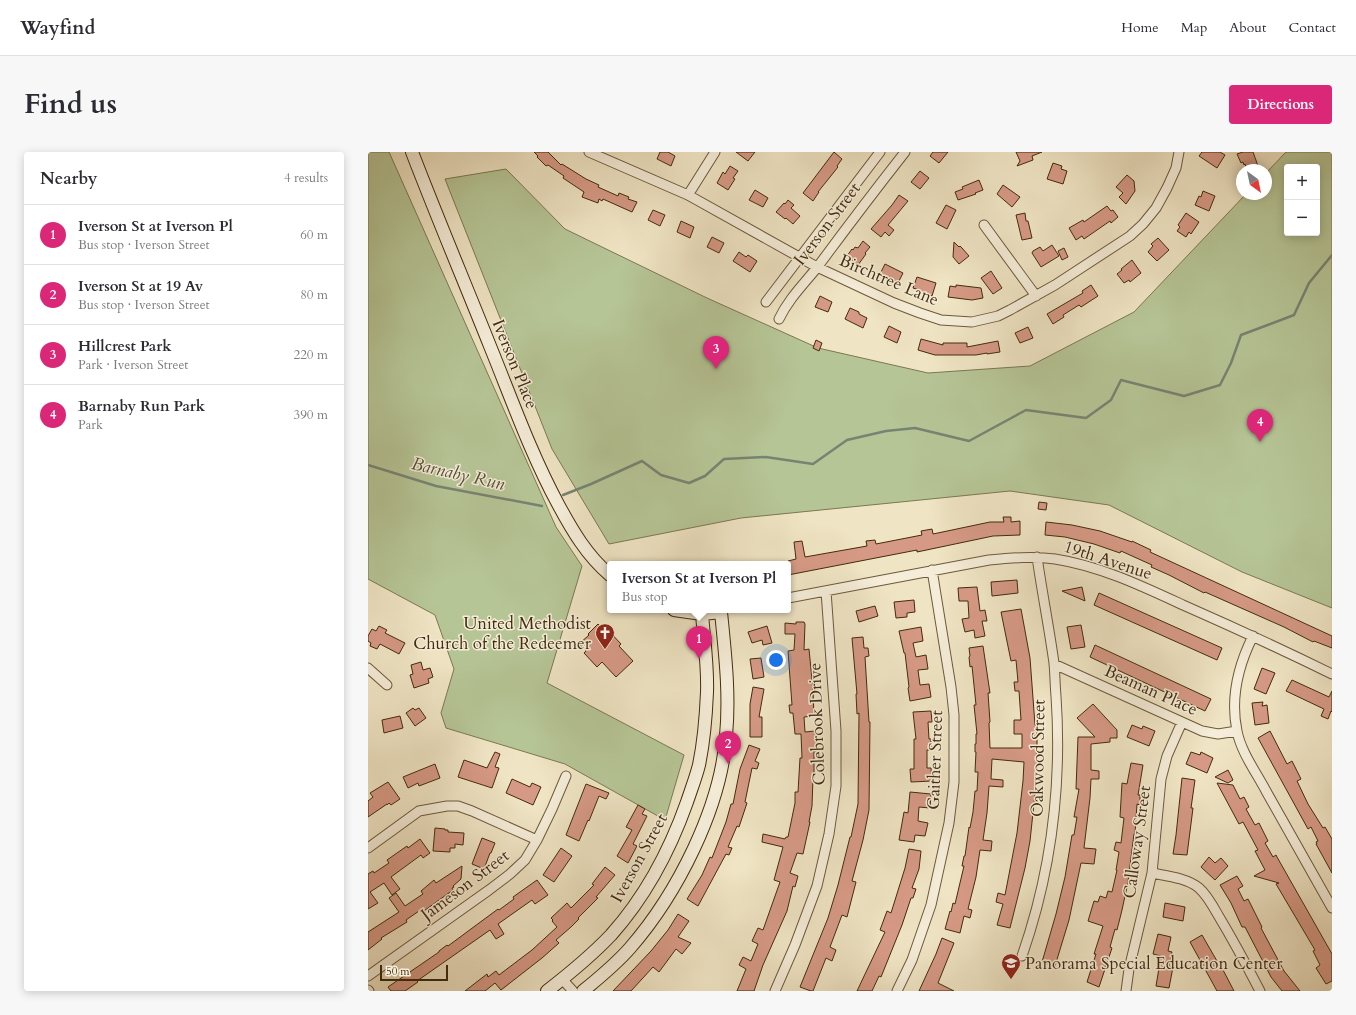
<!DOCTYPE html>
<html lang="en">
<head>
<meta charset="utf-8">
<style>
	:root { --surface:#fff; --page:#f7f7f7; --text:#2b2b33; --muted:#7c7c81; --line:#e1e1e2; --accent:#db2777 }
	body { margin:0; font-family:Cardo,serif; background:var(--page); color:var(--text) }
	.controls { position:absolute; right:12px; top:12px; display:grid; overflow:hidden; border-radius:4px; box-shadow:0 2px 10px #0003 }
	.controls button { width:36px; height:36px; display:grid; place-items:center; padding:0; border:0; border-bottom:1px solid var(--line); background:var(--surface); color:var(--text); font:20px sans-serif }
	.compass { position:absolute; left:868px; top:12px; width:36px; height:36px; border-radius:50%; background:var(--surface); box-shadow:0 2px 10px #0003; rotate:147deg }
	.scale { position:absolute; left:12px; bottom:10px; width:68px; box-sizing:border-box; padding-left:4px; border:2px solid #422c0b; border-top:0; font-size:11px; line-height:14px; white-space:nowrap; color:#422c0b; -webkit-text-stroke:3px #f5edd9; paint-order:stroke }
	.you { position:absolute; left:408px; top:508px; width:14px; height:14px; margin:-10px; border:3px solid #fff; border-radius:50%; background:#1a73e8; box-shadow:0 0 0 6px #1a73e833 }
	.badge { display:grid; place-items:center; width:26px; height:26px; border-radius:50%; background:var(--accent); color:#fff; font-size:13px; font-weight:700 }
	.pin { position:absolute; translate:-50% -33px; filter:drop-shadow(0 1px 2px #0008) }
	.pin::after { content:''; position:absolute; top:21px; width:14px; height:12px; background:inherit; clip-path:polygon(0 0,100% 0,50% 100%) }
	.popup { position:absolute; left:239px; top:409px; width:184px; height:52px; box-sizing:border-box; display:grid; place-content:center; border-radius:4px; background:var(--surface); filter:drop-shadow(0 1px 3px #0005); font-size:13px; white-space:nowrap; color:var(--muted) }
	.popup b { font-size:15px; color:var(--text) }
	.popup::after { content:''; position:absolute; left:50%; top:100%; margin-left:-8px; border:8px solid transparent; border-top-color:var(--surface) }
	.list { margin:0; padding:0; list-style:none }
	h2 { display:flex; justify-content:space-between; align-items:center; height:52px; margin:0; padding:0 16px; font-size:17px }
	h2 small { font-size:13px; font-weight:400; color:var(--muted) }
	.list li { display:grid; grid-template-columns:26px 1fr auto; gap:12px; align-items:center; box-sizing:border-box; height:60px; padding:0 16px; border-top:1px solid var(--line) }
	.list b { display:block; font-size:15px; white-space:nowrap }
	.list p { margin:0; font-size:13px; white-space:nowrap; color:var(--muted) }
	.list em { font-size:13px; font-style:normal; color:var(--muted) }
	.map { position:relative; flex:none; width:964px; height:839px; overflow:hidden; border-radius:4px }
	header { display:flex; align-items:center; gap:24px; box-sizing:border-box; height:56px; padding:0 20px; background:var(--surface); border-bottom:1px solid var(--line) }
	header strong { font-size:19px }
	nav { display:flex; gap:22px; margin-inline-start:auto; font-size:14px }
	.intro { display:flex; align-items:center; justify-content:space-between; box-sizing:border-box; height:96px; padding:0 24px }
	h1 { margin:0; font-size:28px }
	.button { padding:10px 18px; border-radius:4px; background:var(--accent); color:#fff; font-size:14px; font-weight:700 }
	main { display:flex; gap:24px; padding:0 24px }
	aside { flex:1; background:var(--surface); border-radius:4px; box-shadow:0 2px 10px #0003 }
	.map>svg:first-child { display:block }
	.green { fill:#b6c596; stroke:#7c7850; fill-rule:evenodd }
	.lines { fill:none; stroke-linecap:round; stroke-linejoin:round }
	.stream { stroke:#778473; stroke-width:2.5 }
	.building { fill:#d69985; stroke:#422c0b }
	.minor-casing { stroke:#6d5a39; stroke-width:11 }
	.secondary-casing { stroke:#422c0b; stroke-width:14 }
	.minor { stroke:#f5edd9; stroke-width:9 }
	.secondary { stroke:#f5edd9; stroke-width:12 }
	.labels { text-anchor:middle; dominant-baseline:central; stroke-width:3; stroke-linejoin:round; paint-order:stroke }
	.street-label { font-size:17px; fill:#422c0b; stroke:#f5edd9 }
	.poi-label { font-size:17px; fill:#422c0b; stroke:#f5edd9; text-anchor:end }
	.water-label { font-size:18px; font-style:italic; fill:#585036; stroke:#f5edd9 }
</style>
</head>
<body>
<header>
<strong>Wayfind</strong>
<nav><a>Home</a><a>Map</a><a>About</a><a>Contact</a></nav>
</header>
<div class="intro"><h1>Find us</h1><a class="button">Directions</a></div>
<main>
<aside>
<h2>Nearby<small>4 results</small></h2>
<ul class="list">
<li><span class="badge">1</span><div><b>Iverson St at Iverson Pl</b><p>Bus stop · Iverson Street</p></div><em>60 m</em></li>
<li><span class="badge">2</span><div><b>Iverson St at 19 Av</b><p>Bus stop · Iverson Street</p></div><em>80 m</em></li>
<li><span class="badge">3</span><div><b>Hillcrest Park</b><p>Park · Iverson Street</p></div><em>220 m</em></li>
<li><span class="badge">4</span><div><b>Barnaby Run Park</b><p>Park</p></div><em>390 m</em></li>
</ul>
</aside>
<div class="map">
<svg width="964" height="839" viewBox="0 0 964 839">
	<rect width="100%" height="100%" fill="#efe4c4"/>
	<filter id="stains"><feTurbulence type="fractalNoise" baseFrequency=".005" numOctaves="4"/><feColorMatrix values="0 0 0 0 .2 0 0 0 0 .09 0 0 0 0 .02 0 0 0 .5 -.17"/></filter>
	<radialGradient id="worn" r=".72"><stop offset=".6" stop-color="#630" stop-opacity="0"/><stop offset="1" stop-color="#630" stop-opacity=".3"/></radialGradient>
	<path class="green" d="M0 0H21L188 375 214 414 179 531 316 603 297 668 197 612 78 576 73 561 86 517 67 463 0 427Z
		M918 0H964V456L874 420 741 353 642 339 373 366 241 392 184 297 77 27 138 17 197 77 339 146 450 196 560 221 662 214 766 160 878 42H898V21ZM919 15H949V81H919Z"/>
	<g class="lines">
		<path class="stream" d="M0 313 68 334 174 354
			M195 343 223 332 274 309 293 323 321 331 337 324 356 307 398 305 445 312 479 288 518 279 547 276 601 289 658 258 718 266 743 248 753 228 816 244 852 233 863 211 873 183 926 163 941 131 964 103"/>
	</g>
	<path class="building" d="M166 0H180L193 13 194 12 218 27 231 33 230 35 250 44 251 41 261 45 260 47 269 50 264 60 235 47 234 49 231 47 230 51 214 45 216 40 195 26 196 24 180 13 178 14 169 5 170 4Z
		M292 0H300L307 4 303 14 289 7Z
		M368 0H387L380 9Z
		M466 0 474 7 469 14 470 15 450 40H451L445 49 435 41Z
		M565 0H580L571 11 562 4Z
		M648 0H674L664 4 665 8 649 14 652 9Z
		M834 0H852L857 3 849 16 831 4Z
		M875 0H885L890 14 879 18 877 12 876 13 875 10 873 11 869 2Z
		M685 11 694 14 693 17 699 19 695 32 679 27Z
		M362 14 370 19 365 26 367 27 360 38 349 31 355 20 357 22Z
		M552 19 561 26 552 37 543 30Z
		M759 23 766 29 767 39 758 52 751 45 755 41 748 35Z
		M611 28 615 38 607 41 608 42 590 48 587 40 595 37 594 35Z
		M635 33 652 45 644 55 629 42Z
		M387 38 400 46 395 55 381 48Z
		M835 39 847 44 841 59 827 53 831 44 833 45Z
		M531 43 540 49 520 73 526 78 521 84 517 80 513 85 503 77 524 53Z
		M420 48 426 53 423 56 432 64 425 72 418 66 417 67 408 60 416 51 417 52Z
		M578 53 588 58 579 77 568 71Z
		M739 54 743 59 745 58 750 65 743 71 742 69 716 87 714 84 708 88 701 76 715 68 716 70Z
		M285 58 297 63 292 74 280 68Z
		M657 61 658 69H660L664 86 654 88 648 63Z
		M818 61 831 70 823 82 821 80 818 85 809 79 812 75 810 73Z
		M313 69 326 75 322 86 309 80Z
		M344 85 356 91 351 101 339 95Z
		M790 86 801 98 789 109 780 100 785 94 783 92Z
		M495 89 502 95 497 101 498 102 490 113 479 104 484 97 485 98 487 95 490 96Z
		M586 90 591 95 592 94 594 96 601 104 591 112 585 105Z
		M684 93 691 104 673 115 664 101 665 99 672 95 675 99Z
		M696 96 700 105 694 108 690 99Z
		M371 100 378 105 380 103 389 109 382 120 365 109Z
		M764 108 773 121 762 130 761 128 756 131 749 122 754 118 753 117Z
		M517 112 535 121 530 131 512 122Z
		M623 119 634 136 625 142 613 126Z
		M549 125 568 131 564 144 551 140V138L545 136Z
		M588 133 613 136 615 146 604 148 580 145 582 134 588 135Z
		M723 133 730 144 713 155 711 153 695 163 696 165 685 172 679 162 715 141 714 139Z
		M452 144 464 150 460 160 447 155Z
		M482 156 491 160V162L499 166 495 176 477 167Z
		M521 174 533 180 529 191 516 185Z
		M660 175 665 186 652 191 647 181Z
		M553 187 575 193V191H599V195L630 189 632 200 619 202V201L608 203H567L550 198Z
		M448 188 454 191 451 199 445 196Z
		M671 350 679 351 678 358 670 357Z
		M635 365H643V370L652 369V383L625 384 549 400V398L420 423V409L428 407 426 390 434 389 437 405 499 394 498 389 507 388 508 392 554 383 553 379 564 377 565 382 622 370H636Z
		M678 370 704 373 732 379 764 390V389L783 398 782 400 964 484V496L946 489 945 490 916 475 837 440 836 441 801 423 783 415 784 413 753 399 752 401 726 392 697 385 677 383Z
		M649 428 650 441 624 444 623 430Z
		M609 435 612 459 617 458 619 469H614L617 484 607 486 606 478 597 480 594 467 601 466 600 449H591L590 436Z
		M714 435 717 449 694 439Z
		M731 441 854 496 849 508 726 453Z
		M546 448 547 460 539 461V465L528 466 526 450Z
		M507 454 510 464 491 470 488 459Z
		M653 457 662 506 667 573H669V623L662 689 657 716 642 776 629 773 635 752 628 750 630 741 637 743 649 681 655 629 656 610 624 607 623 627 635 628V635L621 634 619 661 615 688 624 689 623 699 612 698 608 725 600 757 604 758 602 766 596 764 592 781 577 777 582 759 583 760 585 751 587 752 596 714H594L596 704H597L601 675 602 676 605 660 607 639H609L610 620H607L608 600H607V592H608V582H609L606 553H608L604 514 602 515 601 505 602 504 601 496 615 494 622 541H620L622 570 621 571 622 596H654V582H646V568H653L651 539H647L646 530H650L648 508 643 509 633 460Z
		M428 470H436L437 472 436 498 441 497 445 538 446 564 436 565 437 580 447 579 448 588V599H446V626H445L444 654 441 670H442L435 702 429 701 422 721 430 724 427 735 425 734 419 759 395 813 386 839H369L378 817 371 813 375 805 383 809 390 792 384 789 390 776 395 778 412 730 406 728 415 695 394 690 395 682 417 687 418 685H420L427 651V640H430L432 606H434L433 582H427L425 561H422L421 553H424L420 499 426 498 427 482H417V471L428 472Z
		M230 472 238 480 240 478 253 492 251 494 265 509 248 525 234 510 229 515 216 501 218 499 211 492 221 483 220 482Z
		M713 473 717 495 703 497 699 475Z
		M11 474 19 478 17 481 37 491 31 502 12 492 9 497 2 494 3 491 0 489V484L4 477 8 479Z
		M399 474 404 491 395 493 394 488 384 491 380 480Z
		M553 475 555 489 545 491 548 505 558 503 560 517 550 518 552 533 561 532 563 545 542 549 540 536 541 535 537 501H536L531 479Z
		M495 485 496 496H500L501 504 497 505 501 570H502L501 658 495 688 484 729 488 730 479 765 474 763 462 795 468 798 464 809 458 806 445 839H443L432 835 460 766 470 733 482 685H483L490 652 491 561 489 562 488 542H489L484 486Z
		M727 493 843 547 837 559 722 505Z
		M393 506 396 525 385 527 382 507Z
		M53 510 55 518 62 516 65 525 60 527 61 531 46 536 42 523 45 522 43 513Z
		M894 516 907 521 898 542 886 537Z
		M924 528 961 545 964 539V560L963 559 960 567 953 564 956 557 918 539Z
		M385 535 396 537 391 565H394V585H382V552Z
		M895 550 894 554 899 553 901 571 887 573 884 551Z
		M725 552 749 578V586H742V590L723 592V618L731 619V627H723L722 646 716 696 728 697 726 712 713 711 701 768 687 814 674 810 688 762 697 725 704 683H706L709 665H706L711 637H708L710 585H727L709 566Z
		M45 556 47 558 51 556 58 566 47 574 38 561Z
		M563 559 564 570H560L561 587H563V598H559V616H563L564 629 543 630 542 617H546V587H548L545 560Z
		M32 564 35 576 16 581 14 568Z
		M764 573 774 577 775 574 787 579 781 594 759 585Z
		M902 579 919 612 924 609 933 627 929 629 940 652 955 676 957 675 964 687V721L948 692H949L948 690 950 689 943 675 940 677 890 586Z
		M381 593 392 597 387 609 391 611 389 617 384 616 377 650 379 651 371 675 369 674 360 695 364 696 361 703 358 702 330 754 319 747 334 723 342 705 344 706 358 670 363 652H365L372 617Z
		M127 600 132 602 127 615 131 616 124 636 90 625 96 608 119 616Z
		M823 600 832 603 833 600 845 606 839 621 818 612Z
		M763 611 775 613 770 643H772V653L769 652 767 682H766L760 730 754 758 749 778 747 777 742 795 744 796 731 835 719 830 728 802H726L735 774 720 769 726 749 730 750 732 744 738 746 740 739 744 740 749 718H748L751 700 746 698 748 690 753 691 756 666 752 665 754 631 759 632Z
		M67 612 72 626 51 634 50 631 40 636 35 625Z
		M860 618 865 628 860 631 847 625Z
		M814 626 827 628 823 656H825L819 703 805 702 808 683Z
		M144 627 162 635 164 631 173 635 165 653 138 641Z
		M20 630 32 647 23 653 21 651 19 653V652L0 665V649L5 645 2 641Z
		M849 631 865 633 872 647 876 645 881 655 878 657 887 673 891 671 900 689 897 691 905 705 908 703 909 705 964 802V829L958 832 948 816 952 813 945 799 947 798 908 732 911 731 886 724 897 718 887 699 890 698 875 670 871 672Z
		M218 632 241 641 238 647 231 644 221 669 220 668 211 689 198 683Z
		M542 640 563 642 562 656 551 655 550 669 560 671 557 684 547 683 546 690 531 688 536 660 540 661Z
		M270 653 277 657 274 662 279 664 265 692 269 694 260 711 249 704 264 678 258 675Z
		M67 676 77 677V678H80V680L96 681 95 693 87 692V696H82V700L65 699Z
		M114 686 127 691 123 701H122L116 717 104 712Z
		M52 687 62 701 55 706 53 703 23 725 32 737 24 743 16 731 2 740 10 751 0 757V722L5 719 6 721 21 711 19 708 39 694 40 696Z
		M193 696 204 704 186 730 175 723Z
		M541 697 553 699 551 717 544 736 548 737 545 746H543L534 773 513 825 511 824 504 839H489L517 780 512 778 519 759 523 761 537 716Z
		M841 705 847 711 853 706 860 714 847 728 833 715Z
		M94 714 93 727 85 734 86 735 84 736 85 738 53 761 51 759 38 768 39 770 13 786 14 787 0 798V780L31 760 21 746 28 741 37 754 55 742 53 739 66 728 68 731Z
		M237 715 247 723 228 745 230 746 210 766 211 767 203 775 188 788 191 791 174 806 133 838 127 831 117 839H97L119 822 120 825 128 819 131 823 164 798 189 775 184 769 185 768 183 766 199 751 203 756 226 733 224 732Z
		M869 724 875 734 870 737 876 749 880 747 894 775 893 776 916 819 932 839H914L903 825 877 775H874L863 751 852 733Z
		M169 728 180 743 167 752 164 748 130 772 136 782 128 787 122 778 49 829 50 830 37 839H23L20 835 71 800V799L79 793 80 794 130 757 131 758 146 747 145 745Z
		M797 751 817 755 815 769 795 765Z
		M310 762 321 769 310 785 323 791 314 802 308 797 291 820 285 815 263 839H245L283 799 300 778Z
		M790 782 803 785 800 799 804 800 801 814 805 815 801 836 788 834 793 804 785 802Z
		M834 783 853 816H854L866 839H849L822 790Z
		M574 786 586 791 570 831 586 839H551L568 802Z"/>
	<g class="lines">
		<defs>
			<path id="minor" d="M221 0 320 43 449 115 526 151 552 161 573 168 604 170 630 164 642 158 687 133 762 84 775 72 788 56 799 36 808 16 811 0
				M320 43 347 0
				M616 73 668 144
				M398 150 512 0
				M411 167C421 146 437 131 451 113 479 75 508 37 537 0
				M420 446 621 408C643 406 665 404 687 407 732 414 774 434 815 453 865 475 915 498 964 522
				M885 484C870 514 862 545 869 579 873 600 888 620 898 639 920 678 942 717 964 756
				M686 512 834 579 850 582 869 579
				M0 516 19 533
				M0 696 51 659 79 654H90L104 659 169 688
				M784 721C799 724 819 726 831 736 839 743 845 754 850 763 865 788 879 814 892 839
				M654 804C683 721 694 632 688 544 687 533 687 522 686 511 681 475 674 440 669 405
				M0 824 121 738 142 722 157 708 169 688 184 657 198 624
				M194 827 205 839
				M0 838 1 839
				M407 839 427 793 449 734 461 682 468 634V579L458 439
				M529 839 544 808 563 753 581 671 586 630V563L583 535 564 418
				M758 839 761 817 784 721 793 627 799 604 814 570"/>
			<path id="secondary" d="M44 0C69 65 96 129 122 194 144 248 163 302 190 352 204 378 219 404 242 423
				M179 839C201 822 223 804 243 783 277 745 302 698 319 650 323 638 328 625 331 613 336 589 338 564 339 540 340 514 336 488 334 462
				M215 839C231 826 248 812 262 796 309 742 353 656 358 584 362 542 357 501 353 460L334 462 306 458"/>
		</defs>
		<use href="#minor" class="minor-casing"/>
		<use href="#secondary" class="secondary-casing"/>
		<use href="#minor" class="minor"/>
		<use href="#secondary" class="secondary"/>
	</g>
	<defs>
		<symbol id="church-pin" viewBox="-11 -11 22 30"><path d="M0 17L-7.5 6A9.5 9.5 0 1 1 7.5 6Z" fill="#8f2418" stroke="#f5edd9"/><path d="M-1.2-6h2.4v3.5h3.3v2.4h-3.3V6h-2.4V-.1h-3.3v-2.4h3.3Z" fill="#fff"/></symbol>
		<symbol id="school-pin" viewBox="-11 -11 22 30"><path d="M0 17L-7.5 6A9.5 9.5 0 1 1 7.5 6Z" fill="#8f2418" stroke="#f5edd9"/><path d="M0-5L7-2L0 1L-7-2ZM-4 1L0 2.5L4 1V4Q0 6-4 4Z" fill="#fff"/></symbol>
	</defs>
	<g fill-rule="evenodd">
		<use href="#church-pin" x="226" y="470" width="22" height="30"/>
		<use href="#school-pin" x="632" y="800" width="22" height="30"/>
	</g>
	<g class="labels">
		<g class="street-label">
			<text transform="translate(459 72) rotate(-53)">Iverson Street</text>
			<text transform="translate(521 128) rotate(23)">Birchtree Lane</text>
			<text transform="translate(147 212) rotate(68)">Iverson Place</text>
			<text transform="translate(740 408) rotate(18)">19th Avenue</text>
			<text transform="translate(783 538) rotate(24)">Beaman Place</text>
			<text transform="translate(449 572) rotate(-92)">Colebrook Drive</text>
			<text transform="translate(670 606) rotate(-89)">Oakwood Street</text>
			<text transform="translate(567 608) rotate(-88)">Gaither Street</text>
			<text transform="translate(769 690) rotate(-82)">Calloway Street</text>
			<text transform="translate(271 706) rotate(-61)">Iverson Street</text>
			<text transform="translate(97 733) rotate(-37)">Jameson Street</text>
		</g>
		<g class="poi-label">
			<text x="223" y="471">United Methodist<tspan x="223" dy="20">Church of the Redeemer</tspan></text>
			<text x="657" y="811" text-anchor="start">Panorama Special Education Center</text>
		</g>
		<g class="water-label">
			<text transform="translate(90 322) rotate(13)">Barnaby Run</text>
		</g>
	</g>
	<rect width="100%" height="100%" filter="url(#stains)"/>
	<rect width="100%" height="100%" fill="url(#worn)"/>
</svg>
<div class="controls">
<button>+</button>
<button>−</button>
</div>
<svg class="compass" viewBox="-18 -18 36 36"><path d="M0-13l5 13h-10z" fill="#e53935"/><path d="M0 13l5-13h-10z" fill="#7c7c81"/></svg>
<div class="scale">50 m</div>
<div class="you"></div>
<div class="pin badge" style="left:331px;top:507px">1</div>
<div class="popup"><b>Iverson St at Iverson Pl</b>Bus stop</div>
<div class="pin badge" style="left:360px;top:612px">2</div>
<div class="pin badge" style="left:348px;top:217px">3</div>
<div class="pin badge" style="left:892px;top:290px">4</div>
</div>
</main>
</body>
</html>
